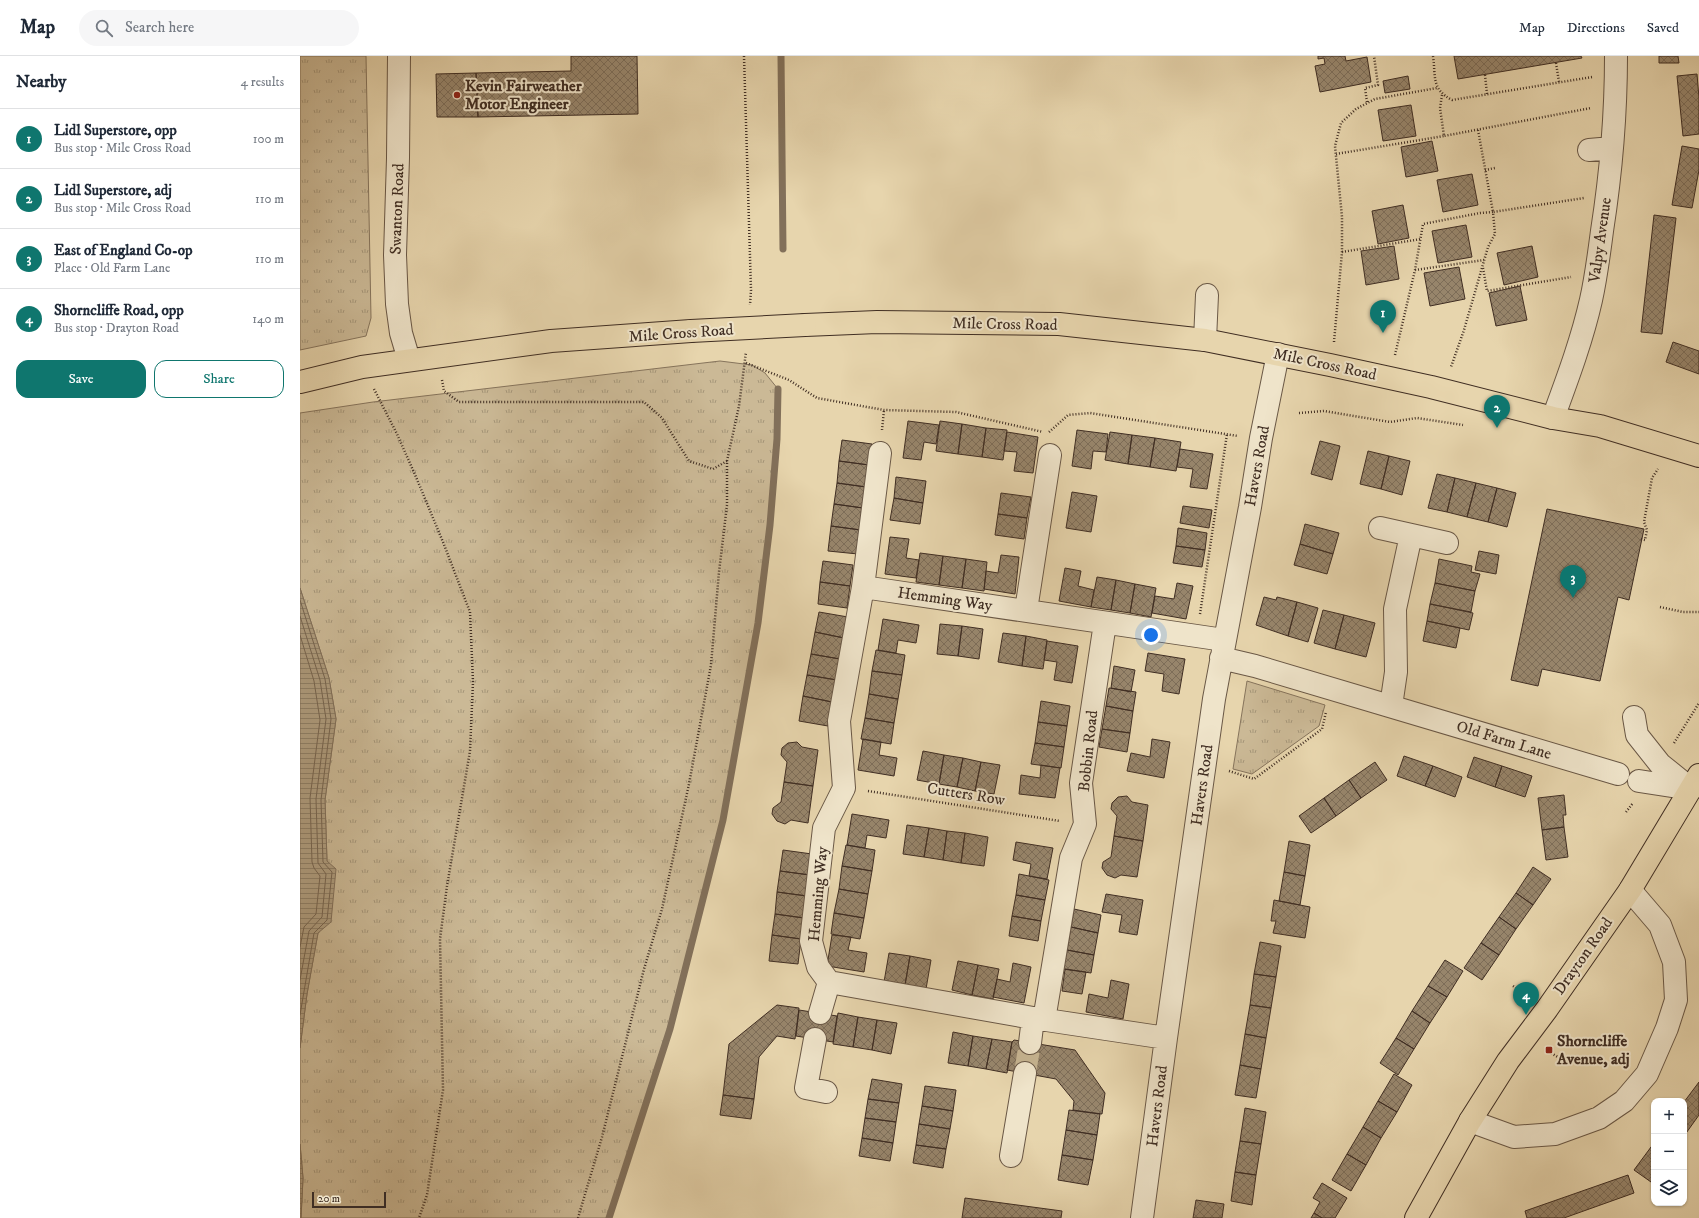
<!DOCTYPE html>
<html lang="en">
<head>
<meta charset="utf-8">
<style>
	:root { --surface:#fff; --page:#f6f6f7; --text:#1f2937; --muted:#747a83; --line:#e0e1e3; --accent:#0f766e }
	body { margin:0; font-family:"IM FELL DW Pica",serif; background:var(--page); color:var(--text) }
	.controls { position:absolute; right:12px; bottom:12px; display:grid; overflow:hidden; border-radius:8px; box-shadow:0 1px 3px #0004 }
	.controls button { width:36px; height:36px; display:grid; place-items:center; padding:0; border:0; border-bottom:1px solid var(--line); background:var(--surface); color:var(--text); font:20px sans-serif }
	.scale { position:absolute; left:12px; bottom:10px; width:74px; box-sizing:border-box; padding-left:4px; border:2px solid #402e23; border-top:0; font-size:11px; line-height:14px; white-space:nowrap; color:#402e23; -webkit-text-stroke:3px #efe4ca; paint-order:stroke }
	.you { position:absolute; left:851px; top:579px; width:14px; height:14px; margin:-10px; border:3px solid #fff; border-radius:50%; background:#1a73e8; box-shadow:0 0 0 6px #1a73e833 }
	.badge { display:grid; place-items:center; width:26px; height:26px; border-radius:50%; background:var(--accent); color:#fff; font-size:13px; font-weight:700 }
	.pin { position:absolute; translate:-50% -33px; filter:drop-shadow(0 1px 2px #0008) }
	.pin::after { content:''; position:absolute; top:21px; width:14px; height:12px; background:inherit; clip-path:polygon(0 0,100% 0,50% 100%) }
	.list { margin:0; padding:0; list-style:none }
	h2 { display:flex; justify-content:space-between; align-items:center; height:52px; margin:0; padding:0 16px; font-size:17px }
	h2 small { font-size:13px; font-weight:400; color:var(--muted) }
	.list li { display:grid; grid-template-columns:26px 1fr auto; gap:12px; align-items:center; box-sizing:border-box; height:60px; padding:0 16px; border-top:1px solid var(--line) }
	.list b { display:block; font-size:15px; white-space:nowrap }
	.list p { margin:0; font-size:13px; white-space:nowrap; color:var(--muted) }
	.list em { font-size:13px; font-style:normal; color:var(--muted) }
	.actions { display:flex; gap:8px; padding:12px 16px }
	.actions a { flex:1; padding:9px 0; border:1px solid var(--accent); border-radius:12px; text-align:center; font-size:14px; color:var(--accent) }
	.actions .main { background:var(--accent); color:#fff }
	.icon { flex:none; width:22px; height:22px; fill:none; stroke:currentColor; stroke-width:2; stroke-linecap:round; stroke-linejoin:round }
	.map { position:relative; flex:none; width:1399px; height:1162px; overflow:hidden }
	header { display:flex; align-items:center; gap:24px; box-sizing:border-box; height:56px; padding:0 20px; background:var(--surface); border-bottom:1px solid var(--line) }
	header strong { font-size:19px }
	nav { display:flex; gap:22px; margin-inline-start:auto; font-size:14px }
	.search { width:280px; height:36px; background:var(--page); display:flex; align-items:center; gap:10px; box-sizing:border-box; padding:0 14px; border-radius:22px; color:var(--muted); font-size:15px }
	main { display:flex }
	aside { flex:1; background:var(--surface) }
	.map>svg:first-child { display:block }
	.grass { fill:url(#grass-tufts); stroke:#86745c }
	.water { fill:url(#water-rules); stroke:#82705a }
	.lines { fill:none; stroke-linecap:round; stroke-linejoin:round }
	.shore { stroke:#776550; stroke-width:1 }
	.stream { stroke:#82705a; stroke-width:7 }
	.building { fill:url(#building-cross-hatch); stroke:#402e23 }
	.minor-tunnel { stroke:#c6b491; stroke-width:22; stroke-dasharray:22 11; stroke-linecap:butt }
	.minor-casing { stroke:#6a5846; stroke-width:24 }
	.major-casing { stroke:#402e23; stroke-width:24 }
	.path { stroke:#402e23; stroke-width:2.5; stroke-dasharray:1 2; stroke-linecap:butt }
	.minor { stroke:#efe4ca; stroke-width:22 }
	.major { stroke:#e7d5ad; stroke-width:22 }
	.major-bridge-casing { stroke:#402e23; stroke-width:24; stroke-linecap:butt }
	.major-bridge { stroke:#e7d5ad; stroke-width:22 }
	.poi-dot { fill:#8f2418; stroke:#efe4ca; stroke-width:1.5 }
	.labels { text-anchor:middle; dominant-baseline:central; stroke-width:4; stroke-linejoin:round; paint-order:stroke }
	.poi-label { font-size:16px; font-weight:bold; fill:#402e23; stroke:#efe4ca; text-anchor:start }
	.street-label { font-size:16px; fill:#402e23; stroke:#efe4ca }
</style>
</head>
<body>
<header>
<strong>Map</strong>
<div class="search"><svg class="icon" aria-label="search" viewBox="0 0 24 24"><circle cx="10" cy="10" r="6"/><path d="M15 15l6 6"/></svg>Search here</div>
<nav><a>Map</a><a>Directions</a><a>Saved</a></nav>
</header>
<main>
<aside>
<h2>Nearby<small>4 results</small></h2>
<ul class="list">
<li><span class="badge">1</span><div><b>Lidl Superstore, opp</b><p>Bus stop · Mile Cross Road</p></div><em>100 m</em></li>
<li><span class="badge">2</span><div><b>Lidl Superstore, adj</b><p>Bus stop · Mile Cross Road</p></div><em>110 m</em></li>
<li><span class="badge">3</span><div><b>East of England Co-op</b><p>Place · Old Farm Lane</p></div><em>110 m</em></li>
<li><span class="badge">4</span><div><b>Shorncliffe Road, opp</b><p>Bus stop · Drayton Road</p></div><em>140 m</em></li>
</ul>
<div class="actions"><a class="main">Save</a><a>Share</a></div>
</aside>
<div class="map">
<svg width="1399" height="1162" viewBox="0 0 1399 1162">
	<defs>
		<pattern id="grass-tufts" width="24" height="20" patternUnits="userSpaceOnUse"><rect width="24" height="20" fill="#cbb996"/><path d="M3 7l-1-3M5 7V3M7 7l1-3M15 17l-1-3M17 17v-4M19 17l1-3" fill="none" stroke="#a6977a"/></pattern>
		<pattern id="water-rules" width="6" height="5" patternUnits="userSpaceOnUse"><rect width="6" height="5" fill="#ae9c7e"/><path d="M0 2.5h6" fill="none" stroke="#8f8067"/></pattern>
		<pattern id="building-cross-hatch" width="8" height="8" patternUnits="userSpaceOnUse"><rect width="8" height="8" fill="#97856b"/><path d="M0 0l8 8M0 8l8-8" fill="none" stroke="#7d6d58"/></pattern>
	</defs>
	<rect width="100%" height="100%" fill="#e7d5ad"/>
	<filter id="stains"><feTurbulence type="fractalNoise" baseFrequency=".005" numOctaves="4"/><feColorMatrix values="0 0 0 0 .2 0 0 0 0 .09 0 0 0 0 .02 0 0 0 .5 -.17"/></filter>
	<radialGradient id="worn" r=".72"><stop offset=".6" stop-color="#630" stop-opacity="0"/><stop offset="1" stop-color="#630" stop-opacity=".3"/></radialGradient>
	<path class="grass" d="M0 0H66L71 262 66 280 0 294Z
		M420 305 452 309 465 317 478 333 477 383 470 469 458 567 423 764 370 973 309 1162H1L3 1122 0 1088V992L7 938 18 877 27 805 25 744 36 663 29 622 0 532V357L73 346Z
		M947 625 1025 649 1019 670 952 718 933 713Z"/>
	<path class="water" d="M0 532 29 622 36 663 25 744 27 805 36 813 31 866 18 877 7 938 0 992Z
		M0 1088 3 1122 1 1162H0Z"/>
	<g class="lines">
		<path class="shore" d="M0 544 25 623 31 663 21 744 23 806 32 816 27 864 14 877 0 959
			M0 560 20 624 26 663 16 743 18 807 26 818 22 861 9 875 0 924
			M0 579 14 625 20 664 10 742 12 806 14 812 20 820 16 858 4 871 0 891"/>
		<path class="stream" d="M481 0 483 193
			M309 1162 370 973 423 764 458 567 470 469 477 383 478 333"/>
	</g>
	<path class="building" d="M271 0H337L338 58 178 61 176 17 271 15Z
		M1018 0H1045L1046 5 1067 1 1071 26 1020 36 1015 10 1025 8 1024 2 1018 3Z
		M1154 0H1281L1282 2 1158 23Z
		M1359 0H1378L1379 7H1359Z
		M176 17 178 61H137L136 18Z
		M1397 18 1399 42V78L1383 80 1377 20Z
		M1108 20 1110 33 1085 37 1083 25Z
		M1111 49 1116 80 1083 85 1078 54Z
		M1132 85 1138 115 1106 121 1101 91Z
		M1382 90 1399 93V114L1392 152 1372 149Z
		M1172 118 1178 149 1143 156 1137 124Z
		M1103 149 1109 182 1078 188 1072 155Z
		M1354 159 1376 162 1362 278 1341 276Z
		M1166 169 1172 201 1138 207 1132 175Z
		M1094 190 1099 223 1066 229 1061 195Z
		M1232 190 1238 221 1204 229 1197 197Z
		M1159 211 1165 243 1130 250 1124 217Z
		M1220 230 1227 264 1196 270 1189 237Z
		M1373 286 1399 295V318L1366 306Z
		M608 365 639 369 636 388 624 386 621 404 603 402Z
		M640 365 662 368 658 398 636 395Z
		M662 368 686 372 682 401 658 398Z
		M686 372 707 374 703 404 682 401Z
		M777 374 808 378 806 396 793 395 791 413 772 410Z
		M707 376 738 381 733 417 714 415 717 396 704 395Z
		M810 376 832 379 828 408 805 404Z
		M832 379 855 382 850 411 828 408Z
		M855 382 881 386 876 415 850 411Z
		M542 384 572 388 569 409 539 405Z
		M1020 385 1040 390 1032 424 1011 418Z
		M880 393 913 398 907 433 890 431 893 413 877 411Z
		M1068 395 1089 400 1081 433 1060 428Z
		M1089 400 1110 405 1102 439 1081 433Z
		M539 405 569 409 566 431 537 427Z
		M1137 418 1155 422 1147 456 1128 452Z
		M596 421 626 425 623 447 594 442Z
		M1155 422 1176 427 1167 461 1147 456Z
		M537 427 566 431 563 452 534 448Z
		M1176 427 1197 432 1188 466 1167 461Z
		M1197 432 1216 437 1207 471 1188 466Z
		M772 436 797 440 791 476 766 472Z
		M701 437 731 441 727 462 698 458Z
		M594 442 623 447 620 468 590 464Z
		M534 448 563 452 561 474 531 470Z
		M883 450 912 454 909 472 880 467Z
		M1247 453 1344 473 1329 544 1318 541 1300 625 1242 613 1238 630 1211 624Z
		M698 458 727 462 724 483 695 479Z
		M1005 468 1039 477 1033 498 1000 488Z
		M531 470 561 474 558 498 528 495Z
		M878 472 907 477 905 494 876 490Z
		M590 481 609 483 606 502 619 504 616 522 585 518Z
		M1000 488 1033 498 1027 518 994 509Z
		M876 490 905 494 902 511 873 507Z
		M1179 495 1199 499 1196 518 1175 514Z
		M620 497 643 500 639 529 616 526Z
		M701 499 719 501 715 538 684 533 686 515 698 517Z
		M643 500 666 503 662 532 639 529Z
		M666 503 687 506 684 535 662 532Z
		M1139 503 1172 510 1171 516 1180 518 1175 535 1135 527Z
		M523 505 553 509 550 530 520 526Z
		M765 512 781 515 778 530 794 534 791 551 759 545Z
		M797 521 816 524 811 554 791 551Z
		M816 524 835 528 830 557 811 554Z
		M520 526 550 530 547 552 518 548Z
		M877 527 893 530 886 563 852 557 855 540 874 543Z
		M1135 527 1175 535 1171 556 1130 548Z
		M835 528 856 532 851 561 830 557Z
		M964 541 976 544 977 541 997 546 988 580 956 569Z
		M997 546 1018 552 1008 586 988 580Z
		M1130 548 1173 557 1169 574 1127 565Z
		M1023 554 1044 559 1035 593 1014 587Z
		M519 556 548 561 544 582 515 576Z
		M1044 559 1075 567 1066 601 1035 593Z
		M583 563 619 569 616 587 598 584 596 597 578 594Z
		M1127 565 1160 572 1156 592 1123 585Z
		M640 568 662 570 658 600 637 598Z
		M662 570 683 573 679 603 658 600Z
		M515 576 544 582 540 603 511 598Z
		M703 577 726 580 722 610 698 606Z
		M726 580 747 584 743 613 722 610Z
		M747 585 778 590 772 627 754 624 757 606 744 604Z
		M576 594 605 599 602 619 572 615Z
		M848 597 885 603 879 638 862 635 864 618 845 615Z
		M511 598 540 603 537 624 507 619Z
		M814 610 835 614 831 636 811 632Z
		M572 615 602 619 598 643 569 638Z
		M507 619 537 624 532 646 503 640Z
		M809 632 836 636 833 655 806 650Z
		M569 638 598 643 594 667 565 662Z
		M503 640 532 646 528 670 499 665Z
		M741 645 770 650 767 670 738 666Z
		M806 650 833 655 830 677 802 673Z
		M565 662 594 667 591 688 561 683Z
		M738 666 767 670 764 691 735 687Z
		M802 673 830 677 827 696 799 691Z
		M563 683 581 686 579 699 597 702 594 720 558 714Z
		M852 683 870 686 864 722 827 715 831 697 850 701Z
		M497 686 502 691 518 694 513 730 484 726 487 706 481 699 482 692 488 687Z
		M735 687 764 691 761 712 731 708Z
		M623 695 644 699 639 728 617 724Z
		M644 699 663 702 657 731 639 728Z
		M1104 700 1133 710 1125 730 1097 720Z
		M1174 701 1202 710 1195 731 1167 721Z
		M663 702 681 706 675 735 657 731Z
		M681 706 700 709 694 738 675 735Z
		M1075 706 1087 724 1061 742 1049 724Z
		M741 709 760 712 755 742 719 738 721 719 740 722Z
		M1133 710 1162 721 1155 741 1125 730Z
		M1202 710 1232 720 1225 741 1195 731Z
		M1049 724 1061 742 1036 760 1024 742Z
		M484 726 513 730 508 767 491 764 485 768 477 765 472 758 473 752 481 746Z
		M1264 739 1266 759H1263L1264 771 1242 774 1238 742Z
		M827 740 832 746 848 749 843 785 814 780 817 760 811 753 812 747 818 741Z
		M1024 742 1036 760 1011 777 999 760Z
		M552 758 589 764 586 782 567 779 565 792 547 789Z
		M607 769 629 772 624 801 603 798Z
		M1264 771 1268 801 1246 804 1242 774Z
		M629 772 647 775 643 804 624 801Z
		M647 775 665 777 661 807 643 804Z
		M665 777 688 781 684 810 661 807Z
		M814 780 843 785 837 821 821 819 815 822 807 819 802 812 803 806 811 801Z
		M989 785 1010 789 1005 820 984 816Z
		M716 786 753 792 747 823 729 820 731 808 713 804Z
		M546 789 575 794 572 815 542 810Z
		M483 794 512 798 510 819 480 815Z
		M542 810 572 815 568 838 539 833Z
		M1233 811 1251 823 1233 849 1216 837Z
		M480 815 510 819 507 840 477 836Z
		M984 816 1005 820 1000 849 979 845Z
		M719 818 749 824 745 844 716 839Z
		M539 833 568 838 564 862 534 857Z
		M477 836 507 840 504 862 475 858Z
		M1216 837 1233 849 1216 873 1199 861Z
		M806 838 843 844 837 879 819 876 822 859 802 856Z
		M716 839 745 844 741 865 712 860Z
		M974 844 1010 851 1005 882 973 877 976 865H971Z
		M774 853 801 859 798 877 771 871Z
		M534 857 564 862 560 883 531 878Z
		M475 858 504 862 501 883 472 879Z
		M712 860 741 865 738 885 709 880Z
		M1199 861 1216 873 1199 899 1181 887Z
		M771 871 798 877 794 899 767 894Z
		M472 879 501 883 498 908 469 905Z
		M532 879 551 881 548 894 567 897 564 916 527 910Z
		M960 886 981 890 976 921 954 918Z
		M1181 887 1199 899 1182 924 1164 912Z
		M767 894 794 899 791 917 763 913Z
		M589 897 610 900 605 929 584 926Z
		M610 900 631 904 626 933 605 929Z
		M1145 904 1163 915 1147 941 1128 930Z
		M658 905 678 909 672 939 652 934Z
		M713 907 731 911 724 947 693 941 697 923 710 926Z
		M678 909 699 913 693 943 672 939Z
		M765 913 786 916 782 938 762 935Z
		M954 918 976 921 971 952 950 949Z
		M811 924 829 928 823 963 786 956 789 938 808 942Z
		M1128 930 1147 941 1130 967 1112 955Z
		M477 949 499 952 495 983 477 980 459 1001 454 1043 423 1039 429 988Z
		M950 949 971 952 966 982 945 978Z
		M499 954 537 960 533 986 496 980Z
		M1112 955 1130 967 1114 993 1096 982Z
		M538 957 558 961 553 991 533 988Z
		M558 961 577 964 572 994 553 991Z
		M577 964 597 967 591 998 572 994Z
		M653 976 673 980 668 1010 648 1007Z
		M945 978 966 982 961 1013 940 1009Z
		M673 980 692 983 686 1013 668 1010Z
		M1096 982 1114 993 1098 1019 1080 1007Z
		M692 983 712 986 707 1017 686 1013Z
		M714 984 775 994 805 1037 802 1058 773 1054 774 1045 756 1023 707 1014 712 986Z
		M940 1009 961 1013 956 1042 935 1039Z
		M1094 1018 1112 1029 1097 1056 1078 1045Z
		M572 1023 602 1028 599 1047 568 1043Z
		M1399 1026V1059L1384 1080V1046Z
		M625 1030 656 1034 653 1055 622 1050Z
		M423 1039 454 1043 451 1063 420 1059Z
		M568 1043 599 1047 596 1066 565 1062Z
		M1078 1045 1097 1056 1081 1082 1063 1071Z
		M622 1050 653 1055 650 1073 619 1068Z
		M945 1052 966 1056 961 1088 940 1085Z
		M769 1054 800 1058 797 1079 766 1074Z
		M565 1062 596 1066 593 1087 562 1082Z
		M619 1068 650 1073 646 1093 616 1089Z
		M1063 1071 1081 1082 1066 1109 1047 1098Z
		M766 1074 797 1079 793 1104 762 1099Z
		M562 1082 593 1087 590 1105 559 1100Z
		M940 1085 961 1088 956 1119 935 1116Z
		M1354 1087V1121L1351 1126 1334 1114Z
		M616 1089 646 1093 643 1112 613 1107Z
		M1047 1098 1066 1109 1051 1135 1032 1124Z
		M762 1099 793 1104 788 1129 758 1124Z
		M935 1116 956 1119 952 1149 931 1145Z
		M1328 1119 1334 1137 1264 1162H1227L1225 1155Z
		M1022 1127 1047 1142 1035 1162H1022L1014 1157 1020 1146 1013 1142Z
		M665 1142 762 1155 761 1162H662Z
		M896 1144 924 1148 922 1162H893Z
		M1014 1157 1022 1162H1011Z"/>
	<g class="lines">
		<path class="minor-tunnel" d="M725 1017 730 987"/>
		<defs>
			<path id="minor" d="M99 0 98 102 95 199 97 248 101 277 109 304
				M1289 94 1312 92
				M905 284 907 239
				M1253 362C1267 324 1282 284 1291 244 1296 222 1299 198 1302 175 1311 117 1316 59 1316 0
				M1080 472 1147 487
				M563 531 580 397
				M726 554 750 399
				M921 602 955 610 1318 718
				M1091 650 1096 616 1095 553 1111 479
				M1334 661 1337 679 1360 708 1391 733
				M1339 725 1391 733
				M520 957 529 926
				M744 964 771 802 785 768 781 727 805 567
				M866 982 733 962 529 926 518 911 511 885 524 772 544 732 539 665 563 531 924 584
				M515 983 506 1032 526 1036
				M730 987 733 962
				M1170 1065 1214 1081 1255 1078 1299 1062 1324 1045 1347 1018 1367 972 1376 944 1374 906 1360 869 1330 834
				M711 1100 725 1017
				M842 1162 866 982 914 643 950 451 961 382 978 298"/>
			<path id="major" d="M505 269 577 266 759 268 905 284 1030 309 1131 331 1253 362 1300 370 1399 400
				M0 326 62 311 251 285 391 275
				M1116 1162 1170 1065 1208 1005 1247 953 1330 834 1399 719"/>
		</defs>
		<use href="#minor" class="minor-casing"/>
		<use href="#major" class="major-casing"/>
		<path class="path" d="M444 0 451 234 450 249
			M1133 0C1136 21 1131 33 1152 44L1292 21
			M1256 7 1259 26
			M1185 19 1187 38
			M1142 39 1140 52 1144 80 1291 52
			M1067 46 1065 32 1078 29 1074 0
			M1178 74 1193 156 1284 142
			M1036 98 1144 80
			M1185 114 1195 112
			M1042 196 1121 183
			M1183 212 1187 235 1271 221
			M1115 214 1184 204
			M1034 286 1042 196V161L1035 90 1041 67 1056 53 1075 43 1137 32
			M1095 299 1115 214 1123 168 1180 157 1193 156 1195 178 1188 191 1164 274 1151 311
			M446 307 489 324 517 342 584 354 656 356 743 376
			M142 324 144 335 159 346H344L362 362 389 405 413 413 427 405
			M74 333 97 378 116 421 143 486 170 556 173 626 170 695 147 830 140 883 143 1034 127 1139 119 1162
			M999 357 1024 355 1090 366 1117 362 1163 369
			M582 374 584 354
			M749 376 768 359 790 357 938 380
			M1341 483 1345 484 1347 474 1344 466 1352 422 1358 413
			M1360 551 1383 556H1399
			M900 558 927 378
			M1374 687 1399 647
			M929 715 954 723 1022 673 1026 656
			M568 735 760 765
			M1326 756 1333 747
			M1213 930 1228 940
			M1246 994 1261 1003
			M278 1162 302 1081 344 913 362 853 389 728 411 609 419 516 427 449V405L439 350 446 296"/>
		<use href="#minor" class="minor"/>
		<use href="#major" class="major"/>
		<defs>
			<path id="major-bridge" d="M391 275 505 269"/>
		</defs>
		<use href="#major-bridge" class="major-bridge-casing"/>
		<use href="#major-bridge" class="major-bridge"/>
	</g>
	<g class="poi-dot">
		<circle cx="157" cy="39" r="4"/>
		<rect x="1245" y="990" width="8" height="8" rx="2"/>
	</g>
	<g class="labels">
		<g class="poi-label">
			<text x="165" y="30">Kevin Fairweather<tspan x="165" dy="18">Motor Engineer</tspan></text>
			<text x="1257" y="985">Shorncliffe<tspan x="1257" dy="18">Avenue, adj</tspan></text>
		</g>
		<g class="street-label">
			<text transform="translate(97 153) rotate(-88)">Swanton Road</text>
			<text transform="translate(1300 184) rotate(-82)">Valpy Avenue</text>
			<text transform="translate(705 268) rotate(1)">Mile Cross Road</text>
			<text transform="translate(381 277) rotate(-4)">Mile Cross Road</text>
			<text transform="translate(1025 308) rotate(12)">Mile Cross Road</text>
			<text transform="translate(957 410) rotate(-80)">Havers Road</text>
			<text transform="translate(645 543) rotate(8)">Hemming Way</text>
			<text transform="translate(1204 684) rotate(17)">Old Farm Lane</text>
			<text transform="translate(788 695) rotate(-84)">Bobbin Road</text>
			<text transform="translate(902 729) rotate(-82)">Havers Road</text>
			<text transform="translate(666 738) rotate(9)">Cutters Row</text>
			<text transform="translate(518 838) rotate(-85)">Hemming Way</text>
			<text transform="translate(1283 900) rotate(-55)">Drayton Road</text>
			<text transform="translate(857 1050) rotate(-83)">Havers Road</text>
		</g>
	</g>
	<rect width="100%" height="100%" filter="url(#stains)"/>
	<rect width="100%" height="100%" fill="url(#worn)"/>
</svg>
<div class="controls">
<button>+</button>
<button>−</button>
<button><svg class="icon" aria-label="layers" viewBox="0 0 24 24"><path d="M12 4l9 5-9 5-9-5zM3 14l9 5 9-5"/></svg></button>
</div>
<div class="scale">20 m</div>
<div class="you"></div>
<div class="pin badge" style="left:1083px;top:277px">1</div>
<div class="pin badge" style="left:1197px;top:372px">2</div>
<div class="pin badge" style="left:1273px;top:542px">3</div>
<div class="pin badge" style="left:1226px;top:959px">4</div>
</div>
</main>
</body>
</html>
